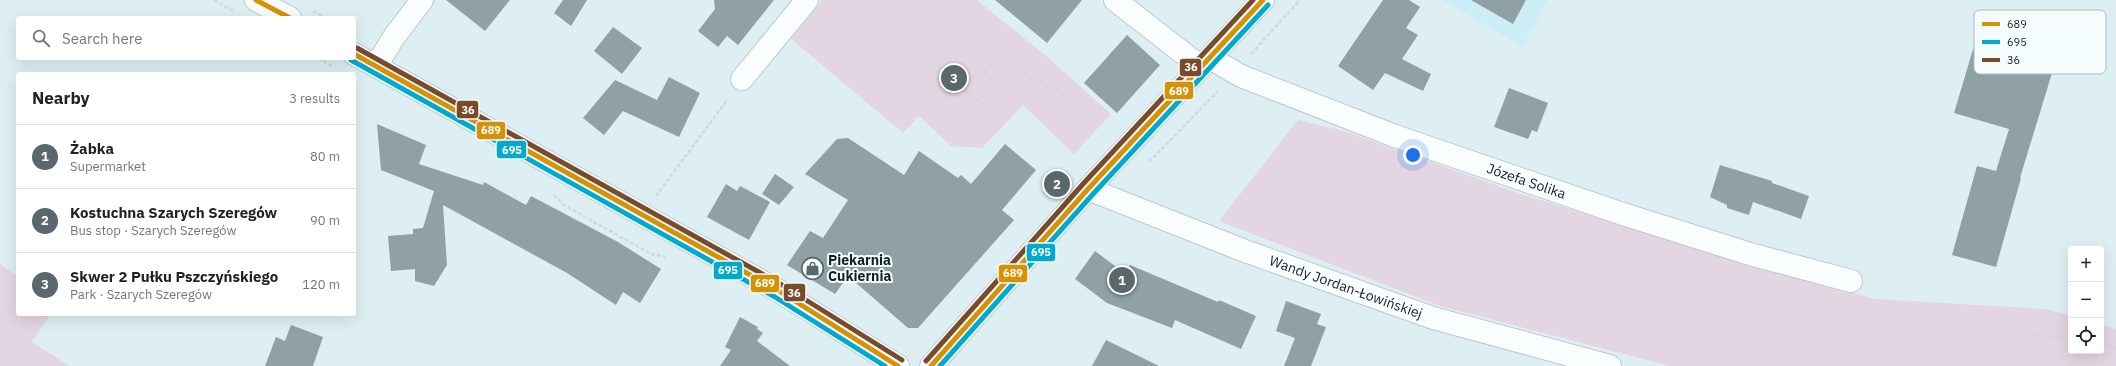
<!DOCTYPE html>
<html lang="en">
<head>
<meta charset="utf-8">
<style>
	:root { --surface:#fff; --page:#f2f2f2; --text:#222; --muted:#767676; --line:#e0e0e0; --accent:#59686c }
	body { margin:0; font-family:"IBM Plex Sans",sans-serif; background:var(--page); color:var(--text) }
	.controls { position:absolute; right:12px; bottom:12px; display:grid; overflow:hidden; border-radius:4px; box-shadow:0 4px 16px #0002 }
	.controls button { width:36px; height:36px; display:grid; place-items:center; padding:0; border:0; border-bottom:1px solid var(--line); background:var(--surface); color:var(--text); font:20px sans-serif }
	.you { position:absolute; left:1413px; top:155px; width:14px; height:14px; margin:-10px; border:3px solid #fff; border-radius:50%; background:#1a73e8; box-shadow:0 0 0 6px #1a73e833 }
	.badge { display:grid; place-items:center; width:26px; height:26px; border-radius:50%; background:var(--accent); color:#fff; font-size:13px; font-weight:700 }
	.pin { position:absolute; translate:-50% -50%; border:2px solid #fff; box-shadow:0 1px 4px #0006 }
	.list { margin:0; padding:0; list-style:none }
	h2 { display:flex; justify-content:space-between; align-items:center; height:52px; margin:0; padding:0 16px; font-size:17px }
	h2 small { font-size:13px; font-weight:400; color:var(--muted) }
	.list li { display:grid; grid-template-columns:26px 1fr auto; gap:12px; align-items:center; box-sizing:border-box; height:64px; padding:0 16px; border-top:1px solid var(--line) }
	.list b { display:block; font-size:15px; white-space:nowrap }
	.list p { margin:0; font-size:13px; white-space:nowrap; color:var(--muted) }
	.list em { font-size:13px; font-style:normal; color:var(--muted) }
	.icon { flex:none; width:22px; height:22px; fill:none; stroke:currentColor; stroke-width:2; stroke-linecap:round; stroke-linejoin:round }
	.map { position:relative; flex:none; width:2116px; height:366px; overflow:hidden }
	.search { position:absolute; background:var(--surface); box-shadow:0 4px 16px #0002; left:16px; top:16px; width:340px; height:44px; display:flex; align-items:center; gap:10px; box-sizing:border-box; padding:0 14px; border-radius:4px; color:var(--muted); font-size:15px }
	.panel { position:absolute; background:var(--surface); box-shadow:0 4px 16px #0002; left:16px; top:72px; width:340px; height:244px; border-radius:4px }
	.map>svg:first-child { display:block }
	.built { fill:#cceef7 }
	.green { fill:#e4d5e3 }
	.building { fill:#90a1a5 }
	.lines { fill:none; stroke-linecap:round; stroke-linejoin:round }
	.minor-casing { stroke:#bbcace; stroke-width:24 }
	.path { stroke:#d3d8da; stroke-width:2.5; stroke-dasharray:4 2; stroke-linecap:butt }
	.minor { stroke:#fafdfd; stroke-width:22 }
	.bus-1-casing { stroke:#f5fcfe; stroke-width:8 }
	.bus-2-casing { stroke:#f5fcfe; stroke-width:8 }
	.bus-3-casing { stroke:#f5fcfe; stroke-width:8 }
	.bus-1 { stroke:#d59205; stroke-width:5 }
	.bus-2 { stroke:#00a9ce; stroke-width:5 }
	.bus-3 { stroke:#7a4b2a; stroke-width:5 }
	.labels { text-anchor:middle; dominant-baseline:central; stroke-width:4; stroke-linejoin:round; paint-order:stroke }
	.street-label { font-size:14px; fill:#122024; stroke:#f5fcfe }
	.poi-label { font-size:14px; font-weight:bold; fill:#122024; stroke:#f5fcfe; text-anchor:start }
	.key { fill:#f5fcfe; stroke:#b1babd; stroke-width:1 }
	.key-label { font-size:11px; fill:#122024 }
	.line-badge { stroke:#f5fcfe; stroke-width:1.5 }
	.badge-label { font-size:11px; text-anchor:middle; font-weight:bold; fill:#fff }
</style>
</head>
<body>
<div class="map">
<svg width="2116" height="366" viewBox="0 0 2116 366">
	<rect width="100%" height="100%" fill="#deeff3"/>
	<path class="built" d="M1442 0H1547L1523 47Z"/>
	<path class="green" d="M822 0H977L1045 55 1111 114 1074 154 1023 105 982 148 951 146 919 116 903 133 790 38Z
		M1298 120 1344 131 1518 193 1756 267 1875 299 2045 309 2071 316V351H2101V325L2116 329V366H1670L1440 306 1219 221Z
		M0 264 18 277V314H51L32 342 70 366H0Z"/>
	<path class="building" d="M446 0H510L485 31Z
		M563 0H587L571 26 554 13Z
		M714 0H774L738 45 727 36 718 47 698 31 715 9Z
		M995 0H1082L1047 43Z
		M1383 0H1409L1420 7 1406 28 1418 35 1402 59 1431 74 1423 91 1385 73 1373 90 1338 66Z
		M1471 0H1526L1513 24Z
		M613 27 642 48 622 74 594 51Z
		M1127 35 1160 65 1117 113 1084 83Z
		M1974 46 2009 56 2052 73 2020 178H2021L1996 267 1952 255 1977 166 1996 171 2009 129 1954 113Z
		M669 77 700 93 679 137 623 111 604 135 583 118 615 80 657 100Z
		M1509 88 1548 103 1537 132 1532 130 1528 139 1494 127Z
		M377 124 426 145 419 164 483 185 484 182 526 205 531 196 618 242 661 269 640 303 623 292 616 305 567 273 443 205 447 265 434 286 415 281V269L391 271 388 236 413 234V229L423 228 434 191 381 170Z
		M848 138 904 175 919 151 958 178 961 175 971 184 1005 144 1036 170 1002 210 1014 220 918 328H908L848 276 835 294 787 265 810 231 823 238 848 200 805 174 837 139Z
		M1720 165 1772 181V183L1809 196 1801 219 1753 202 1749 215 1727 208V205L1710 197Z
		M775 174 794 187 779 205 762 194Z
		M726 184 737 191 740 186 770 202 749 240 707 217Z
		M1095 251 1123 272 1130 265 1218 302 1219 300 1256 316 1241 349 1175 320 1172 328 1107 303 1075 279Z
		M1286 301 1321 314 1317 324 1326 327 1311 366H1284L1295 338 1276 331Z
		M740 317 758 327 757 329 763 333 757 341 790 366H720L731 350 725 347Z
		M291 325 323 337 313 366H265L276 337 285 341Z
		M1106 340 1159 366H1092Z"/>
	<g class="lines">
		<defs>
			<g id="minor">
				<path d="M256 0 290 18"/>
				<path d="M1115 0 1201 67"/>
				<path d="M354 54 779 291 898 366"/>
				<path id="s1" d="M1210 58 1241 76 1395 136 1623 214 1750 254 1851 281"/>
				<path d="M376 66 394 37 422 0"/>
				<path d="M742 79 807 0"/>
				<path id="s2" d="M1088 189 1245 251 1433 318 1610 366"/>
				<path d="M931 366 1088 189 1263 0"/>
			</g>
		</defs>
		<use href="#minor" class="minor-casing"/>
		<path class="path" d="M214 0 233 11
			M313 11 326 18
			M907 50 986 106 1020 71 1074 99
			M1251 54 1300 0
			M998 55 983 73 1002 89
			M318 58 332 66
			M1149 162 1218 91
			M554 195 564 205 651 254 665 257
			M656 196 728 99
			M2014 330 2071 340
			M2101 345 2116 348"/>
		<use href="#minor" class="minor"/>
		<defs>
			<path id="bus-1" d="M256 0 290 18
				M354 54 779 291 898 366
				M931 366 1088 189 1263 0"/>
			<path id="bus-2" d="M351 60 775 297 885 366
				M940 366 1093 194 1268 5"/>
			<path id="bus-3" d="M357 48 782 285 902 360
				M926 361 1083 184 1253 0"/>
		</defs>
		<use href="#bus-1" class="bus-1-casing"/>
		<use href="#bus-2" class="bus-2-casing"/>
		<use href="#bus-3" class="bus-3-casing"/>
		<use href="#bus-1" class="bus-1"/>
		<use href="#bus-2" class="bus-2"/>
		<use href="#bus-3" class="bus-3"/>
	</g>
	<defs>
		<symbol id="shop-ring" viewBox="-11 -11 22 22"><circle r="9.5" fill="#f5fcfe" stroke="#59686c" stroke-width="1.5"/><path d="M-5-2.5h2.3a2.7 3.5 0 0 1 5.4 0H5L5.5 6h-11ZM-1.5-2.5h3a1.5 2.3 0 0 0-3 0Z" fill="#59686c"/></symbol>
	</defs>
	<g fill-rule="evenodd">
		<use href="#shop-ring" x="800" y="256" width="25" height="25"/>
	</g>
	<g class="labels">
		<g class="street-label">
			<text stroke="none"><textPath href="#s1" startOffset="340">Józefa Solika</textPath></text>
			<text stroke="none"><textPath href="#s2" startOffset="276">Wandy Jordan-Łowińskiej</textPath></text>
		</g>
		<g class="poi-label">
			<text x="828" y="260">Piekarnia<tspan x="828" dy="16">Cukiernia</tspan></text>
		</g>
	</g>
	<rect x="1974" y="10" width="132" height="64" rx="6" class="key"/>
	<rect x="1982" y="22" width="18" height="4" fill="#d59205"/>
	<rect x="1982" y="40" width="18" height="4" fill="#00a9ce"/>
	<rect x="1982" y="58" width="18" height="4" fill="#7a4b2a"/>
	<g class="key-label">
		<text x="2007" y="28">689</text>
		<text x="2007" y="46">695</text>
		<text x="2007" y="64">36</text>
	</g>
	<g class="line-badge">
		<rect x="1179" y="58" width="23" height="19" rx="4" fill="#7a4b2a"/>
		<rect x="1164" y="81" width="30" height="19" rx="4" fill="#d59205"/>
		<rect x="456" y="100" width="23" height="19" rx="4" fill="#7a4b2a"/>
		<rect x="476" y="121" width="30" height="19" rx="4" fill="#d59205"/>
		<rect x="496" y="140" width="31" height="19" rx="4" fill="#00a9ce"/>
		<rect x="1026" y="243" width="30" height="19" rx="4" fill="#00a9ce"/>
		<rect x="713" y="261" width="30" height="19" rx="4" fill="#00a9ce"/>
		<rect x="998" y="264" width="30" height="19" rx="4" fill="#d59205"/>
		<rect x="750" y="274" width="30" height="19" rx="4" fill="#d59205"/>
		<rect x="783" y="283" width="23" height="19" rx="4" fill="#7a4b2a"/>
	</g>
	<g class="badge-label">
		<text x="1191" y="71">36</text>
		<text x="1179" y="95">689</text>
		<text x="468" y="114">36</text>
		<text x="491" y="134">689</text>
		<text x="512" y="154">695</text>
		<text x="1041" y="256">695</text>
		<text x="728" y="274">695</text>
		<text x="1013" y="277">689</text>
		<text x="765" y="287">689</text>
		<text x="794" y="297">36</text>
	</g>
</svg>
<div class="controls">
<button>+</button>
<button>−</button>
<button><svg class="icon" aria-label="locate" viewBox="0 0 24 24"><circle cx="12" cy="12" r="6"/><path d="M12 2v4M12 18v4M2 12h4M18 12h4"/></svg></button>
</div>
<div class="you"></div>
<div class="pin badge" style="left:1122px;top:280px">1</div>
<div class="pin badge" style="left:1057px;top:184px">2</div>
<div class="pin badge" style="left:954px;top:78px">3</div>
<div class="search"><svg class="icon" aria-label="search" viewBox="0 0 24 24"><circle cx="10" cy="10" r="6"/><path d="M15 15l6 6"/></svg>Search here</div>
<section class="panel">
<h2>Nearby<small>3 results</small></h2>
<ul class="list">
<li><span class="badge">1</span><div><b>Żabka</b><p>Supermarket</p></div><em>80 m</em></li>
<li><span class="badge">2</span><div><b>Kostuchna Szarych Szeregów</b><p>Bus stop · Szarych Szeregów</p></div><em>90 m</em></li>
<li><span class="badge">3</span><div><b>Skwer 2 Pułku Pszczyńskiego</b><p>Park · Szarych Szeregów</p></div><em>120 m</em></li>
</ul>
</section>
</div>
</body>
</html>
